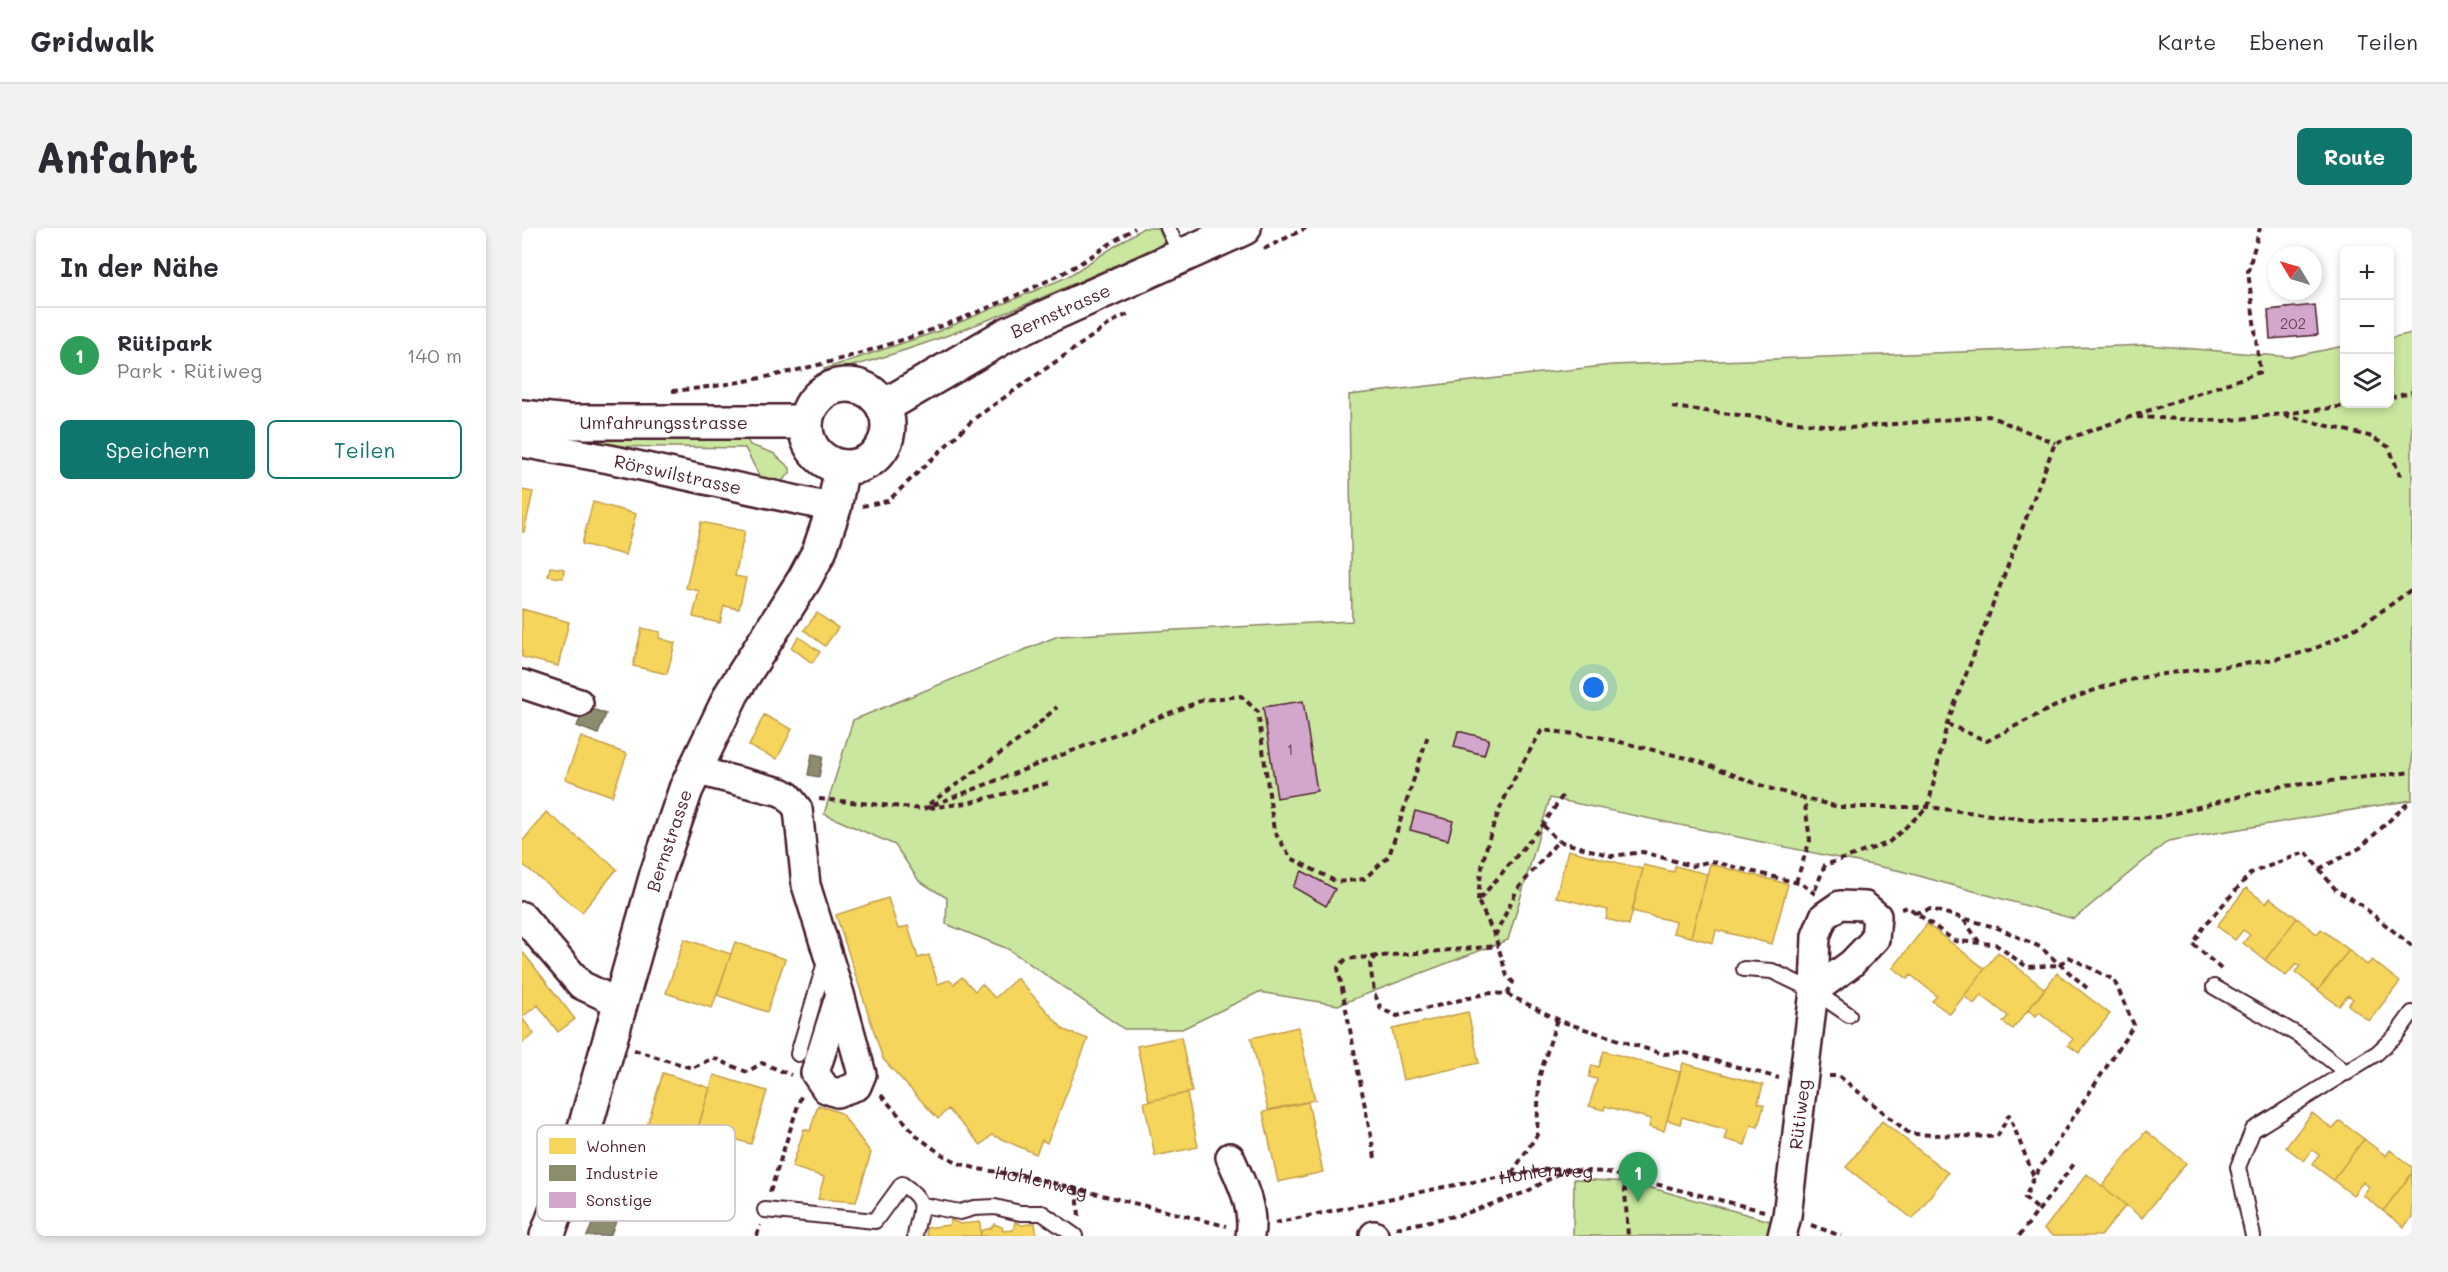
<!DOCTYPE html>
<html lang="de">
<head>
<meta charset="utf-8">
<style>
	:root { --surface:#fff; --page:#f2f2f3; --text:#2b2b33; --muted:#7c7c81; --line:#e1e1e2; --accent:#0f766e }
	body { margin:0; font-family:Mali,sans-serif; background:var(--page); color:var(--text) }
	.controls { position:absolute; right:18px; top:18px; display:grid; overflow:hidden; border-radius:9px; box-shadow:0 3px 9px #0003 }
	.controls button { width:54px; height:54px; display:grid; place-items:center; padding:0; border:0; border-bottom:2px solid var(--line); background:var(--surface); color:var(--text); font:30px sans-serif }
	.compass { position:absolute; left:1746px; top:18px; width:54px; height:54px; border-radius:50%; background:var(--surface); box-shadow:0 3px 9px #0003; rotate:308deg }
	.you { position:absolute; left:1072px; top:460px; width:21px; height:21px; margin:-15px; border:4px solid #fff; border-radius:50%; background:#1a73e8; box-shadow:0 0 0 9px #1a73e833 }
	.badge { display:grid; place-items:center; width:39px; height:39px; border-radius:50%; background:var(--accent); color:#fff; font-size:20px; font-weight:700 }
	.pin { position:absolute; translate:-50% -50px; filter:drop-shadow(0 2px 3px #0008) }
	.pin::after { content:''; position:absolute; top:32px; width:21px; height:18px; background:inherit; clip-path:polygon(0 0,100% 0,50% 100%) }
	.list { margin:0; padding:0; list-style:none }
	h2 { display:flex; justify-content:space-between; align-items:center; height:78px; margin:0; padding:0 24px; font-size:26px }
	h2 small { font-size:20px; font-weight:400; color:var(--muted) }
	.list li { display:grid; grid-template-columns:39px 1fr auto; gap:18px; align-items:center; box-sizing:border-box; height:96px; padding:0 24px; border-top:2px solid var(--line) }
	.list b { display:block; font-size:22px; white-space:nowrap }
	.list p { margin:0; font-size:20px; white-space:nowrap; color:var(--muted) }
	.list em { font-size:20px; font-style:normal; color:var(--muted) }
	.actions { display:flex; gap:12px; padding:18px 24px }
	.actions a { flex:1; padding:14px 0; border:2px solid var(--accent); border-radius:9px; text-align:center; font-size:21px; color:var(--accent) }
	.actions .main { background:var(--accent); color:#fff }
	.icon { flex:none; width:33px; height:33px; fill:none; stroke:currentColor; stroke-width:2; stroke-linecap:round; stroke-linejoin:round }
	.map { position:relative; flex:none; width:1890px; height:1008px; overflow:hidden; border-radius:9px }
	header { display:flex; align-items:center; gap:36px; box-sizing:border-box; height:84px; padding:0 30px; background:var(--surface); border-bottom:2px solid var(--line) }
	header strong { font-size:28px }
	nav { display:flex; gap:33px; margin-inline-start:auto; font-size:21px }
	.intro { display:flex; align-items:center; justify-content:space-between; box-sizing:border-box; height:144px; padding:0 36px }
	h1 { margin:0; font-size:42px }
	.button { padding:15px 27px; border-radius:9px; background:var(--accent); color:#fff; font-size:21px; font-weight:700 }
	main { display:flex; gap:36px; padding:0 36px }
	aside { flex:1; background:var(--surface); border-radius:9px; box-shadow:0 3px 9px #0003 }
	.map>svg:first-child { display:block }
	.green { fill:#c9e79f; stroke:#8a8365; stroke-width:1.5 }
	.homes { fill:#f6d55c; stroke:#c29e4d; stroke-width:1.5 }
	.industry { fill:#8c8c6e; stroke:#786b5a; stroke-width:1.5 }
	.building { fill:#d3a7cc; stroke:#4a1f2b; stroke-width:1.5 }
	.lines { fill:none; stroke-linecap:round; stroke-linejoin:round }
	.lane-casing { stroke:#4a1f2b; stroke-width:18 }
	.street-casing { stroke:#4a1f2b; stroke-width:32 }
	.secondary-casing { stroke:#4a1f2b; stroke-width:38 }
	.path { stroke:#4a1f2b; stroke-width:4; stroke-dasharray:6 4.5; stroke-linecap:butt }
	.lane { stroke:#fff; stroke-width:14 }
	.street { stroke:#fff; stroke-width:27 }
	.secondary { stroke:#fff; stroke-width:33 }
	.labels { text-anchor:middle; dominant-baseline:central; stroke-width:6; stroke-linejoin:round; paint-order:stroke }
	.number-label { font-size:15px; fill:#6c4153 }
	.street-label { font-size:18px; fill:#4a1f2b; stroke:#fff }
	.key { fill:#fff; stroke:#c9bcbf; stroke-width:1.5 }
	.key-label { font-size:16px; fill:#4a1f2b }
</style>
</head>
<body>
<header>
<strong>Gridwalk</strong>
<nav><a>Karte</a><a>Ebenen</a><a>Teilen</a></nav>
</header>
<div class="intro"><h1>Anfahrt</h1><a class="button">Route</a></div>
<main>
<aside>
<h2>In der Nähe<small></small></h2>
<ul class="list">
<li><span class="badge" style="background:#2e9e5b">1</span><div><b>Rütipark</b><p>Park · Rütiweg</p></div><em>140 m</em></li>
</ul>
<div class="actions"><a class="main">Speichern</a><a>Teilen</a></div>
</aside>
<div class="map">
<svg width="1890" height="1008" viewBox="0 0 1890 1008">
	<rect width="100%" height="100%" fill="#fff"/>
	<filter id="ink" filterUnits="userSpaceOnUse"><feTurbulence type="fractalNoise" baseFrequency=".0167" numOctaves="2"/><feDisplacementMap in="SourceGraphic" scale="12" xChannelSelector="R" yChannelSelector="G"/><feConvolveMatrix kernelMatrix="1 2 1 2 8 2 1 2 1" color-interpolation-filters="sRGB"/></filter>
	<g filter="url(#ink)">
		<path class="green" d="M621 0H636L643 15C532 65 422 116 304 145L302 141 417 103 545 49Z
			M1890 105V572L1646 613 1552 691 1379 643 1028 570 986 712 816 777 737 764 660 801H602L486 721 424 696 425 670 397 653 373 617 302 586 331 492 536 408 830 393 827 167 1090 137 1625 117 1768 129 1822 118V176H1868V110Z
			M10 205 94 211 223 208 228 217 251 225 268 240V245L252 261H244L223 220 73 218Z
			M1052 951 1108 954 1252 994 1248 1008H1051Z"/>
		<path class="homes" d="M0 262 11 264 2 304H0Z
			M71 274 114 286 103 327 60 316Z
			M179 294 223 303 213 348 224 350 217 381 202 378 198 395 171 389 177 363 164 360Z
			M28 339 42 341 41 350 26 348Z
			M0 381 47 394 36 438 0 429Z
			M295 385 316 400 303 418 282 402Z
			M120 400 138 404 137 410 153 415 145 446 111 438Z
			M277 409 298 424 290 435 269 419Z
			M242 487 270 501 255 531 227 518Z
			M59 509 105 526 90 568 43 551Z
			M24 584 95 641 60 684 0 636V614Z
			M1046 622 1121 641 1107 697 1084 691 1086 682 1034 669Z
			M1188 636 1266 656 1250 716 1194 702 1191 715 1169 709Z
			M1122 637 1152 644 1153 638 1185 646 1169 709 1151 705 1154 694 1110 683Z
			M1724 660 1744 675 1748 670 1775 690 1743 732 1721 715 1728 707 1721 702 1713 712 1695 698Z
			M366 670 376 701 386 698 396 730 407 727 416 756 427 752 432 756 440 749 453 763 460 756 473 770 495 750 542 802 566 811 525 915 520 912 514 926 470 907 459 917 426 881 416 891 361 831 314 687Z
			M1775 690 1795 706 1799 701 1827 722 1796 762 1773 744 1778 738 1774 736 1764 748 1743 732Z
			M1405 696 1463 741 1428 786 1410 773 1415 768 1389 747 1386 751 1371 740Z
			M162 711 209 726 190 780 144 765Z
			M213 714 263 731 245 784 195 767Z
			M1827 722 1845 737 1850 732 1878 754 1847 793 1826 777 1831 771 1826 767 1817 778 1796 762Z
			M0 723 53 791 36 804 16 777 0 789Z
			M1476 724 1523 761 1491 801 1481 794 1486 788 1459 767 1452 776 1442 768Z
			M1535 745 1588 786 1557 825 1546 817 1551 811 1517 784 1514 788 1506 782Z
			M946 784 957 835 881 852 870 801Z
			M0 790 12 806 0 815Z
			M776 799 793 872 746 882 729 810Z
			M659 809 670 864 627 873 615 818Z
			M1082 823 1158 844 1142 903 1127 899 1129 891 1083 878 1082 882 1067 878 1075 851 1067 849 1070 837 1077 839Z
			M1161 835 1241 857 1236 875 1242 877 1236 899 1229 897 1223 917 1202 911 1205 902 1160 889 1158 896 1145 892Z
			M141 845 188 860 172 912 125 898Z
			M192 847 245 863 229 916 176 900Z
			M665 865 676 919 633 928 622 874Z
			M786 874 801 944 756 954 741 884Z
			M296 877 319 885 349 925 334 974 296 971 302 949 270 939 282 901 288 903Z
			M1790 885 1811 901 1818 893 1842 911 1811 952 1790 936 1797 927 1790 922 1782 933 1764 919Z
			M1360 893 1426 945 1391 991 1324 939Z
			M1624 903 1664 935 1620 990 1580 958Z
			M1842 911 1864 928 1868 922 1890 939V945L1861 983 1841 967 1847 959 1841 954 1831 967 1811 952Z
			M1890 945V989L1882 999 1861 983Z
			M1565 946 1604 977 1579 1008H1531L1522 1001Z
			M429 992 438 996 458 994 459 1008H405L404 1000 427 997Z
			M493 994 500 997 513 995 515 1008H459L458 1003 469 1000 472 996 480 999 481 1003 491 1002Z"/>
		<path class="industry" d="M63 478 84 486 76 506 55 498Z
			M290 526 301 528 297 549 286 547Z
			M82 969 101 977 88 1008H65Z"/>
		<path class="building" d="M1793 77 1796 107 1748 111 1746 82Z
			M781 473 795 563 755 570 741 479Z
			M936 503 967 511 962 527 932 519Z
			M893 583 931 593 926 612 888 602Z
			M780 643 813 661 804 678 771 659Z"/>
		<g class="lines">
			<defs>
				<path id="lane" d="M646 0 659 27
					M1222 741 1250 743 1292 763 1327 787
					M1692 759 1778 808 1825 845
					M276 826 304 731
					M400 977 438 984 452 980 473 979 498 985H520L553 1008
					M243 982 353 993 380 956C408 975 397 980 393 1008
					M1731 1008 1716 939 1731 902 1855 825 1874 807 1890 785"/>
				<g id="street">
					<path id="s3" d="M0 215 87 231 312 280"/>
					<path d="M0 456 57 475"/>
					<path d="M172 542 259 564 266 568 276 581 284 657 318 766 293 845 304 861 315 865 335 858 340 846 318 766"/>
					<path d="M0 688 59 757 99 776"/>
					<path d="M708 929C719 954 733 980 728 1008"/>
					<path d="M852 1008V1007"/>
					<path id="s4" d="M1260 1008 1265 988 1292 763 1294 708 1302 688 1318 677 1343 678 1355 688 1353 711 1329 736 1292 763"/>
				</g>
				<g id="secondary">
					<circle cx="325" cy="198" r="41"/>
					<path id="s5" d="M361 179 486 106 722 0"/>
					<path id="s6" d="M0 189 46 194H284"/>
					<path id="s7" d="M25 1008 57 921 135 646 164 561 210 465 282 352 297 324 312 280 320 239"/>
				</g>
			</defs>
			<use href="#lane" class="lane-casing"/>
			<use href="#street" class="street-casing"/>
			<use href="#secondary" class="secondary-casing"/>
			<g class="path">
				<path d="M742 21 784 0"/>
				<path d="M150 163C277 152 430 102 543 44 567 31 589 14 613 0"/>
				<path d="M1868 170 1890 164"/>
				<path d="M1150 179 1326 200 1467 188 1533 215"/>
				<path d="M1762 187 1847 208 1867 219 1878 248"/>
				<path d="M1615 189 1702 193 1841 176"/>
				<path d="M340 278 366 273 453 190 592 93 608 85"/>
				<path d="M1425 496 1465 513C1511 489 1557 463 1608 452 1663 440 1720 440 1775 426 1819 414 1855 387 1890 361"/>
				<path d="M297 571 401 581 681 472 719 468 736 484 752 603 769 630 815 654 842 651 867 628 906 507"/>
				<path d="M407 576 504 507 535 479"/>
				<path d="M407 580 445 575 527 555"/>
				<path d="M1021 597 1036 613"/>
				<path d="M1797 641 1814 662 1835 674 1890 718"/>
				<path d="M1274 654 1288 612 1282 570"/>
				<path d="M1293 662 1303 637 1366 615 1406 579 1425 496 1533 215 1738 144 1726 43 1738 0"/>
				<path d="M956 673C960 606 986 559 1020 502L1077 509 1173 532 1246 560 1316 579H1406L1516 593 1638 589 1754 559 1890 544"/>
				<path d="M1379 681 1386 679 1433 713 1473 716 1505 739 1537 737 1547 729 1592 752 1612 797 1512 949 1503 970 1517 982"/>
				<path d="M1393 685 1409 681 1476 700 1518 719 1565 760"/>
				<path d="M1442 692 1457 714"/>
				<path d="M973 708 956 673 1021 597 1041 567"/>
				<path d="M855 727 848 736 852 764 859 781 875 788 966 765 985 766 991 754 985 748 973 708 995 662 1036 613 1090 628 1121 624 1170 638 1189 633 1280 656 1293 666"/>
				<path d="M1699 741 1671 716 1683 697 1729 645 1784 624 1797 641 1838 620 1884 577 1890 576"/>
				<path d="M985 766 1041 794 1128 822 1142 826 1160 824 1257 850"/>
				<path d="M112 822 170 840 191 830 225 844 240 835 269 847"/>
				<path d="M1307 848H1317L1388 906 1475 909 1487 887 1512 949"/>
				<path id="s1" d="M359 867 396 909 419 926 439 936 456 941 503 948 704 998"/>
				<path d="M853 930 816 740 824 731 976 718"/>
				<path d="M990 945 1015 907 1017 850 1035 791"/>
				<path d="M1102 948 1106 1008"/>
				<path d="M555 961 557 989"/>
				<path d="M248 964 279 868"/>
				<path id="s2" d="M753 995 922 959 1027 941 1085 944 1242 983"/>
				<path d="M1289 997 1319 1008"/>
				<path d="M874 1000 942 986 1004 964 1045 941"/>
				<path d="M235 1008 238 997"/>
				<path d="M1497 1008 1552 936"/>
			</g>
			<use href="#lane" class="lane"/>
			<use href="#street" class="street"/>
			<use href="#secondary" class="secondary"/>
		</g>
	</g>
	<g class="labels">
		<g class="number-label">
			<text x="1771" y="95">202</text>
			<text x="768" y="521">1</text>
		</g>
		<g class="street-label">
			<text stroke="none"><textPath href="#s5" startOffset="202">Bernstrasse</textPath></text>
			<text stroke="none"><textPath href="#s6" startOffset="142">Umfahrungsstrasse</textPath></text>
			<text stroke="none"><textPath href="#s3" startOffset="159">Rörswilstrasse</textPath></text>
			<text stroke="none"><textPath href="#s7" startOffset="414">Bernstrasse</textPath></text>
			<text stroke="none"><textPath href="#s4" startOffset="123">Rütiweg</textPath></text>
			<text stroke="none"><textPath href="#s2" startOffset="276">Hohlenweg</textPath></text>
			<text stroke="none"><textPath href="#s1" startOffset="189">Hohlenweg</textPath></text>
		</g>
	</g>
	<rect x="15" y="897" width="198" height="96" rx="9" class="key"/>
	<rect x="27" y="910" width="27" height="16" fill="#f6d55c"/>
	<rect x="27" y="937" width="27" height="16" fill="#8c8c6e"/>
	<rect x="27" y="964" width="27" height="16" fill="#d3a7cc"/>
	<g class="key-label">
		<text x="64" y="924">Wohnen</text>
		<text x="64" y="951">Industrie</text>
		<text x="64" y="978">Sonstige</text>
	</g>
</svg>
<div class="controls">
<button>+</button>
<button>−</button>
<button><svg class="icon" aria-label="layers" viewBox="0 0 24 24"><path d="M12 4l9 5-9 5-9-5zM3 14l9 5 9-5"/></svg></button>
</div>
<svg class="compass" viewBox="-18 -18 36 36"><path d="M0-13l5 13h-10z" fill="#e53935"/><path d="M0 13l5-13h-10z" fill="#7c7c81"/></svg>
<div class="you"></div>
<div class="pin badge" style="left:1116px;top:974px;background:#2e9e5b">1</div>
</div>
</main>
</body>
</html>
